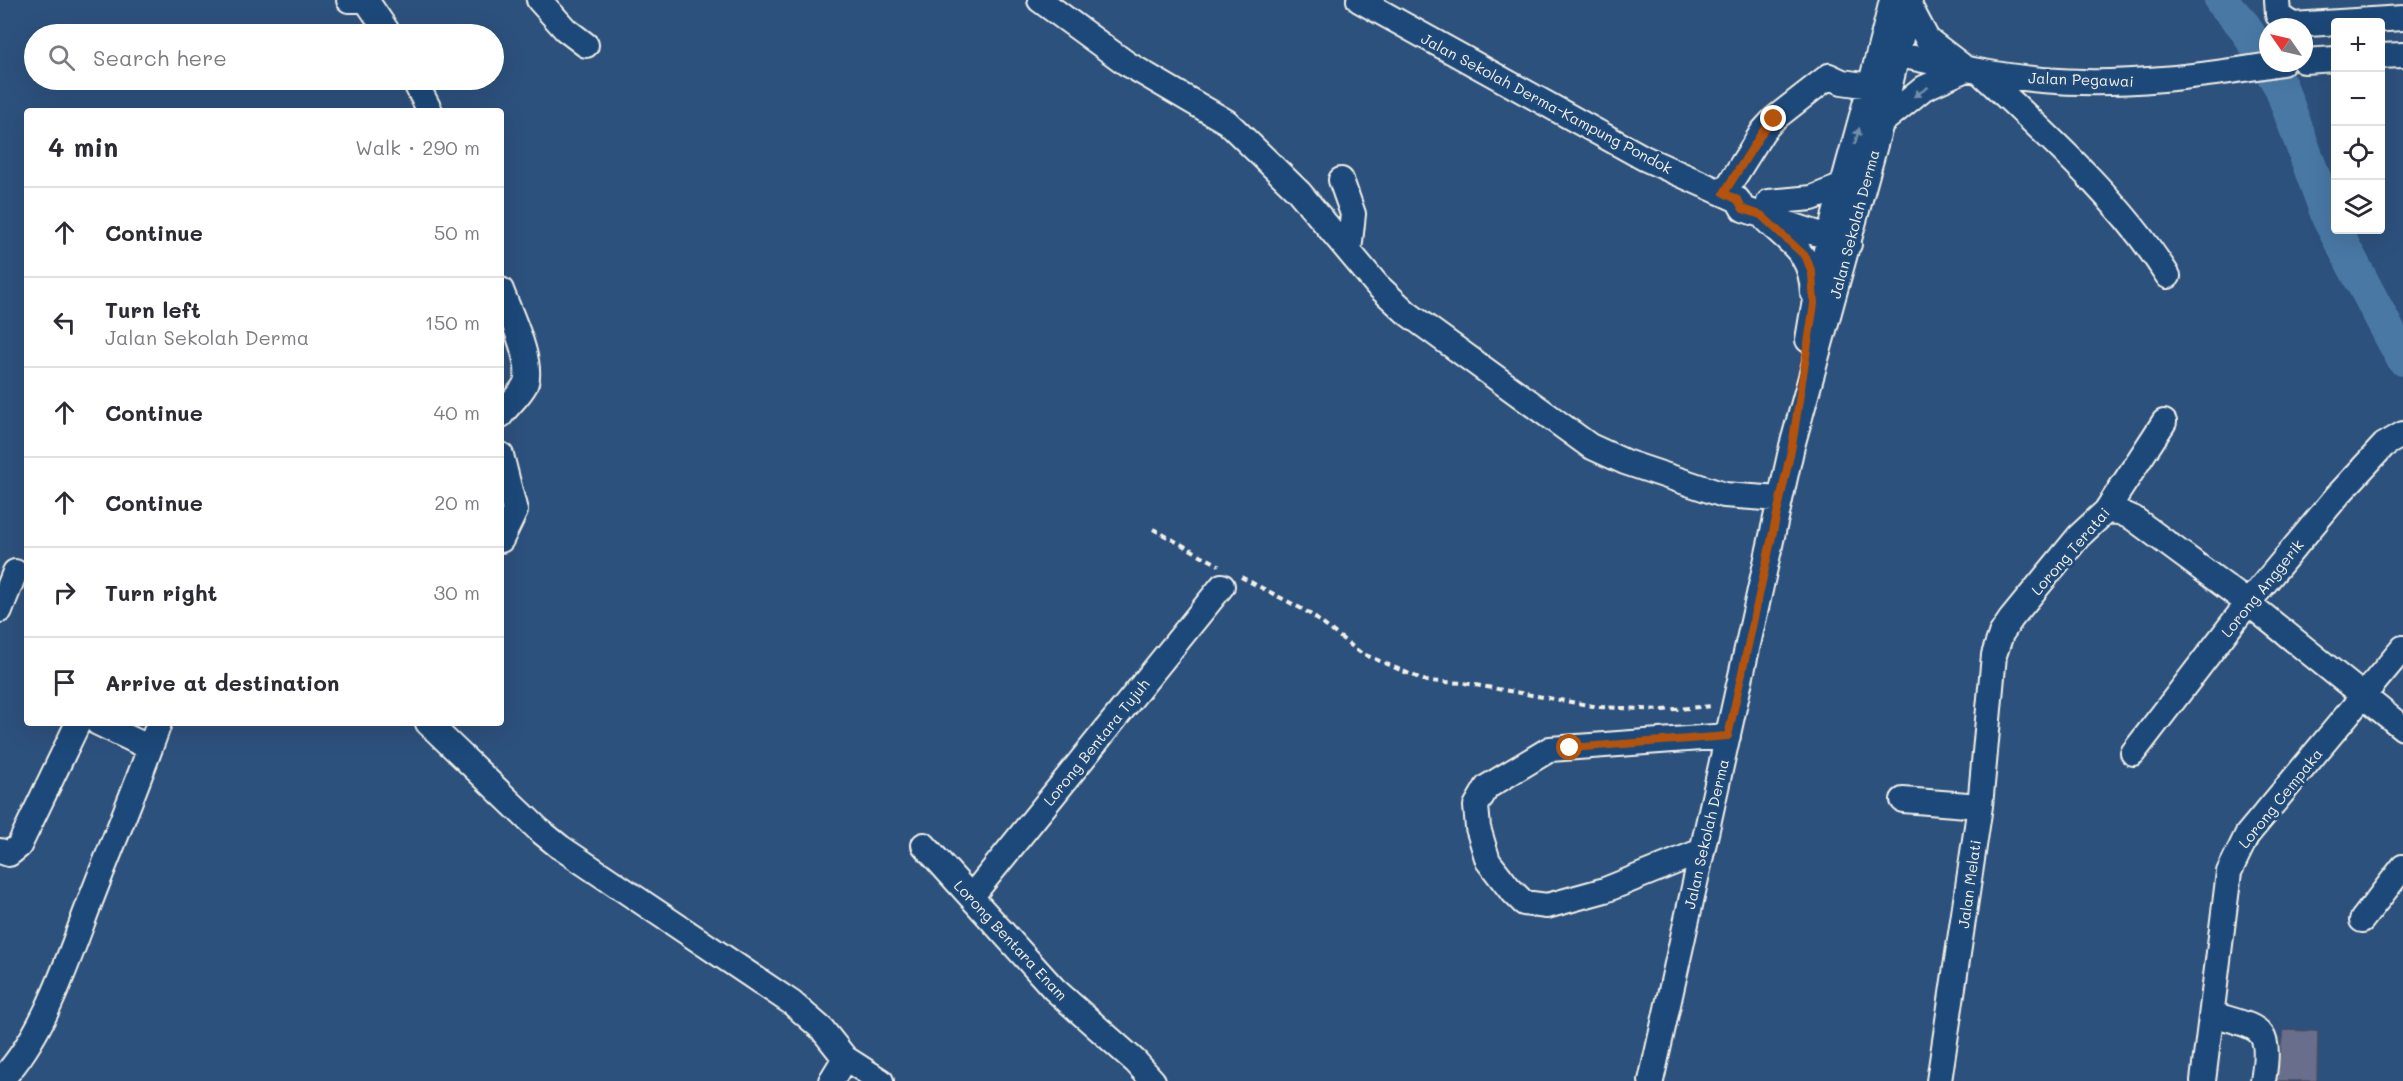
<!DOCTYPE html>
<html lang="en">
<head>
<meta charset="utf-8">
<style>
	:root { --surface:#fff; --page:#f2f2f3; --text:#2b2b33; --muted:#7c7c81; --line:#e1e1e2 }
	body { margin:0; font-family:Mali,sans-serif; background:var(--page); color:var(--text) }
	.controls { position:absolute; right:18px; top:18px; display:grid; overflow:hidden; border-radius:6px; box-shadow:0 6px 24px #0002 }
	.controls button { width:54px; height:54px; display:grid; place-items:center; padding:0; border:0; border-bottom:2px solid var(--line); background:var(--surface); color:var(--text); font:30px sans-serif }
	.compass { position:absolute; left:2259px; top:18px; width:54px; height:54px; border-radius:50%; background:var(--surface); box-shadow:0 6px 24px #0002; rotate:304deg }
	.stop { position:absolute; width:18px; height:18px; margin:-14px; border:4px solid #b45309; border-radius:50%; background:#fff }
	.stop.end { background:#b45309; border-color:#fff; box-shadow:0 2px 6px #0008 }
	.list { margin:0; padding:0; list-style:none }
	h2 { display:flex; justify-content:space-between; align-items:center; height:78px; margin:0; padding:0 24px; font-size:26px }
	h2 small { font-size:20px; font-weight:400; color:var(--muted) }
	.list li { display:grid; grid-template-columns:39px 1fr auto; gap:18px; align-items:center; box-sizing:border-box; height:90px; padding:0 24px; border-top:2px solid var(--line) }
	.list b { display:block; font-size:22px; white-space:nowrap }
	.list p { margin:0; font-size:20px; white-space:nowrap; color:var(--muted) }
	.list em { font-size:20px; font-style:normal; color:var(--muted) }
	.icon { flex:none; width:33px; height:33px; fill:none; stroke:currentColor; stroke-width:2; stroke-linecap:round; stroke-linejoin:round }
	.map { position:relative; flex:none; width:2403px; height:1081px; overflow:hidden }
	.search { position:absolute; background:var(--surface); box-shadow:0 6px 24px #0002; left:24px; top:24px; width:480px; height:66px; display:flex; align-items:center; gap:15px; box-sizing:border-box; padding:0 21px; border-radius:33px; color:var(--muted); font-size:22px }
	.panel { position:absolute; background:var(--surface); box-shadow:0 6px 24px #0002; left:24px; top:108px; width:480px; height:618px; border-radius:6px }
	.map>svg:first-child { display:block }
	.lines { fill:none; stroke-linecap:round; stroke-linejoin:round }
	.river { stroke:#4978a5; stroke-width:34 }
	.building { fill:#676e8b; stroke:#484d61; stroke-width:1.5 }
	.minor-casing { stroke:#f4f1e8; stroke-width:28 }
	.path { stroke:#f4f1e8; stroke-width:4; stroke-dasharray:6 4.5; stroke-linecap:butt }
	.minor { stroke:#1f4a7a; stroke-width:24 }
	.oneway { fill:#748da6 }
	.route { stroke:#b45309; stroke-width:8 }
	.labels { text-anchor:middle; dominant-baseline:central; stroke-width:6; stroke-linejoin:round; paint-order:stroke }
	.street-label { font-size:15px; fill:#f4f1e8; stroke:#1f4a7a }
</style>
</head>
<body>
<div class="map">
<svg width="2403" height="1081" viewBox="0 0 2403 1081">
	<rect width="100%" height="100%" fill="#2d517d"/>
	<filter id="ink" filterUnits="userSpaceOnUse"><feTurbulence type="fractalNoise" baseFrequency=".0167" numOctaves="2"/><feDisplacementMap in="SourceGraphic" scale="12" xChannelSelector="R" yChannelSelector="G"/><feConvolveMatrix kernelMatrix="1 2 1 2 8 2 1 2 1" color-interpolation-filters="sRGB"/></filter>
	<g filter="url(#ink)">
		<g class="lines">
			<path class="river" d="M2221 0 2244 26 2281 87 2329 219 2403 359"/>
		</g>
		<path class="building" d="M2283 1030 2318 1031 2317 1081H2276Z"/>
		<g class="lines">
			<defs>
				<path id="minor" d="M349 0H366L389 34
					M539 0 565 29 586 45
					M1040 0 1126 63 1227 122 1299 192 1377 285 1407 313 1590 446 1625 462 1724 495 1780 499
					M1359 0 1644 158 1738 200 1743 209 1849 244
					M2277 0 2278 15 2292 25 2403 18
					M1909 5 1927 39 1961 65
					M1881 51C1934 62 1987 75 2042 80 2122 87 2204 76 2282 63
					M2380 56 2403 55
					M2304 61 2336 59
					M1980 72C2046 134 2120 200 2168 276
					M414 80 430 111
					M1881 123 1924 88 1966 69
					M1341 180 1353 214 1349 251
					M1724 193 1763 131 1774 119 1829 76 1842 82 1871 86
					M1769 202 1812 198 1843 186
					M1766 220C1793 246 1811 253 1813 293
					M501 290C509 312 535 364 525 385 519 396 508 405 501 415
					M1808 340C1826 225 1866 114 1892 0
					M501 455 515 511 501 540
					M2106 511 2119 512 2133 518 2248 603 2403 728
					M0 610 15 572
					M98 723 150 748
					M428 723 539 830 560 847 792 1003 822 1029 845 1058 881 1081
					M2133 753 2248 603 2338 495 2384 445 2403 434
					M1903 800 1980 806
					M924 845 1054 989 1136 1062 1153 1081
					M0 851 9 854 19 846 78 723
					M1702 851 1605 890 1547 906 1524 903 1509 888 1488 861 1478 828 1476 806 1487 787 1550 749 1728 736
					M971 897 1222 586
					M2362 920 2403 867
					M2212 1014C2261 1029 2272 1025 2263 1081
					M0 1081C46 1034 69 955 93 894 115 837 139 781 159 723
					M831 1081 845 1058
					M1651 1081 1792 446 1881 123 1910 0
					M1939 1081 1980 806 1994 655 2001 634 2011 619 2079 536 2106 511 2164 422
					M2203 1081 2229 872 2247 835 2403 648"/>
			</defs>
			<use href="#minor" class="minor-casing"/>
			<path class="path" d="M1153 529 1219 565
				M1241 577 1306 611 1361 653 1426 681 1464 683 1599 707 1663 710 1713 706"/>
			<use href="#minor" class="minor"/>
		</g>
		<defs><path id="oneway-solid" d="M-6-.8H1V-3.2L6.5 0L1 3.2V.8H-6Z" transform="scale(1.5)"/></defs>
		<g class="oneway">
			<use href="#oneway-solid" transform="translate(1921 92) rotate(147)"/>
			<use href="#oneway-solid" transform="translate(1857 136) rotate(-74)"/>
		</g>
	</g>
	<g class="lines" filter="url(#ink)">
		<path class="route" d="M1570 748 1728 736 1792 446 1814 304 1812 273 1806 257 1761 215 1743 209 1738 200 1724 193 1763 131 1774 119"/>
	</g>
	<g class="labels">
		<g class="street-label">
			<text transform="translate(2081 79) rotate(2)">Jalan Pegawai</text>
			<text transform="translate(1547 103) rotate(28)">Jalan Sekolah Derma-Kampung Pondok</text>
			<text transform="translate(1854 224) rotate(-75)">Jalan Sekolah Derma</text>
			<text transform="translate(2070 551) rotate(-49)">Lorong Teratai</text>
			<text transform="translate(2262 588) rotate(-51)">Lorong Anggerik</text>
			<text transform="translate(1096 742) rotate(-51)">Lorong Bentara Tujuh</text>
			<text transform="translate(2280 798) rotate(-51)">Lorong Cempaka</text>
			<text transform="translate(1706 834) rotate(-77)">Jalan Sekolah Derma</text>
			<text transform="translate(1969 884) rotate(-82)">Jalan Melati</text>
			<text transform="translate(1011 940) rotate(47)">Lorong Bentara Enam</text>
		</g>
	</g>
</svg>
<div class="controls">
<button>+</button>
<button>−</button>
<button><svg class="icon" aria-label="locate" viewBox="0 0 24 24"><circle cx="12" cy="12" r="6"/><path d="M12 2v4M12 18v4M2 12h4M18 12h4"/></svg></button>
<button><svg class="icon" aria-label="layers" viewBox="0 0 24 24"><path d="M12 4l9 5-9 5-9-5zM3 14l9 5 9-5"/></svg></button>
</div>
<svg class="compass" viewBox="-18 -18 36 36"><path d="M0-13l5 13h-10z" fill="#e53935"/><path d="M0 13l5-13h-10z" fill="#7c7c81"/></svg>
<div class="stop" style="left:1570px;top:748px"></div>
<div class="stop end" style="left:1774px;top:119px"></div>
<div class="search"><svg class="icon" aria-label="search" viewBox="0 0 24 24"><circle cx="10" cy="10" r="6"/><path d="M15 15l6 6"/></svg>Search here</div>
<section class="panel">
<h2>4 min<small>Walk · 290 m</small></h2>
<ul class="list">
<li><svg class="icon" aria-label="ahead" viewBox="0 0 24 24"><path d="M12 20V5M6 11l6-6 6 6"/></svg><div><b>Continue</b></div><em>50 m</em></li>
<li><svg class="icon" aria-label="left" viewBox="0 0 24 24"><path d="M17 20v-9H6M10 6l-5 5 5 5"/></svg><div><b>Turn left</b><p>Jalan Sekolah Derma</p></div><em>150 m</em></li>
<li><svg class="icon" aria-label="ahead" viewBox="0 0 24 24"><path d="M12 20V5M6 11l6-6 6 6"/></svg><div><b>Continue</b></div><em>40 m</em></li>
<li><svg class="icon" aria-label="ahead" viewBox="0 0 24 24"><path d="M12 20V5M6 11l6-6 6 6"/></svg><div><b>Continue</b></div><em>20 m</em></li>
<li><svg class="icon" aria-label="right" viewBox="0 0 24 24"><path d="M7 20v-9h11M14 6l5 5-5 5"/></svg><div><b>Turn right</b></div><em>30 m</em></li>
<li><svg class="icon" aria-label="arrive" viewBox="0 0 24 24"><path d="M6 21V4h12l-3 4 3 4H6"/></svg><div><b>Arrive at destination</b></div></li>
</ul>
</section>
</div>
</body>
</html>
